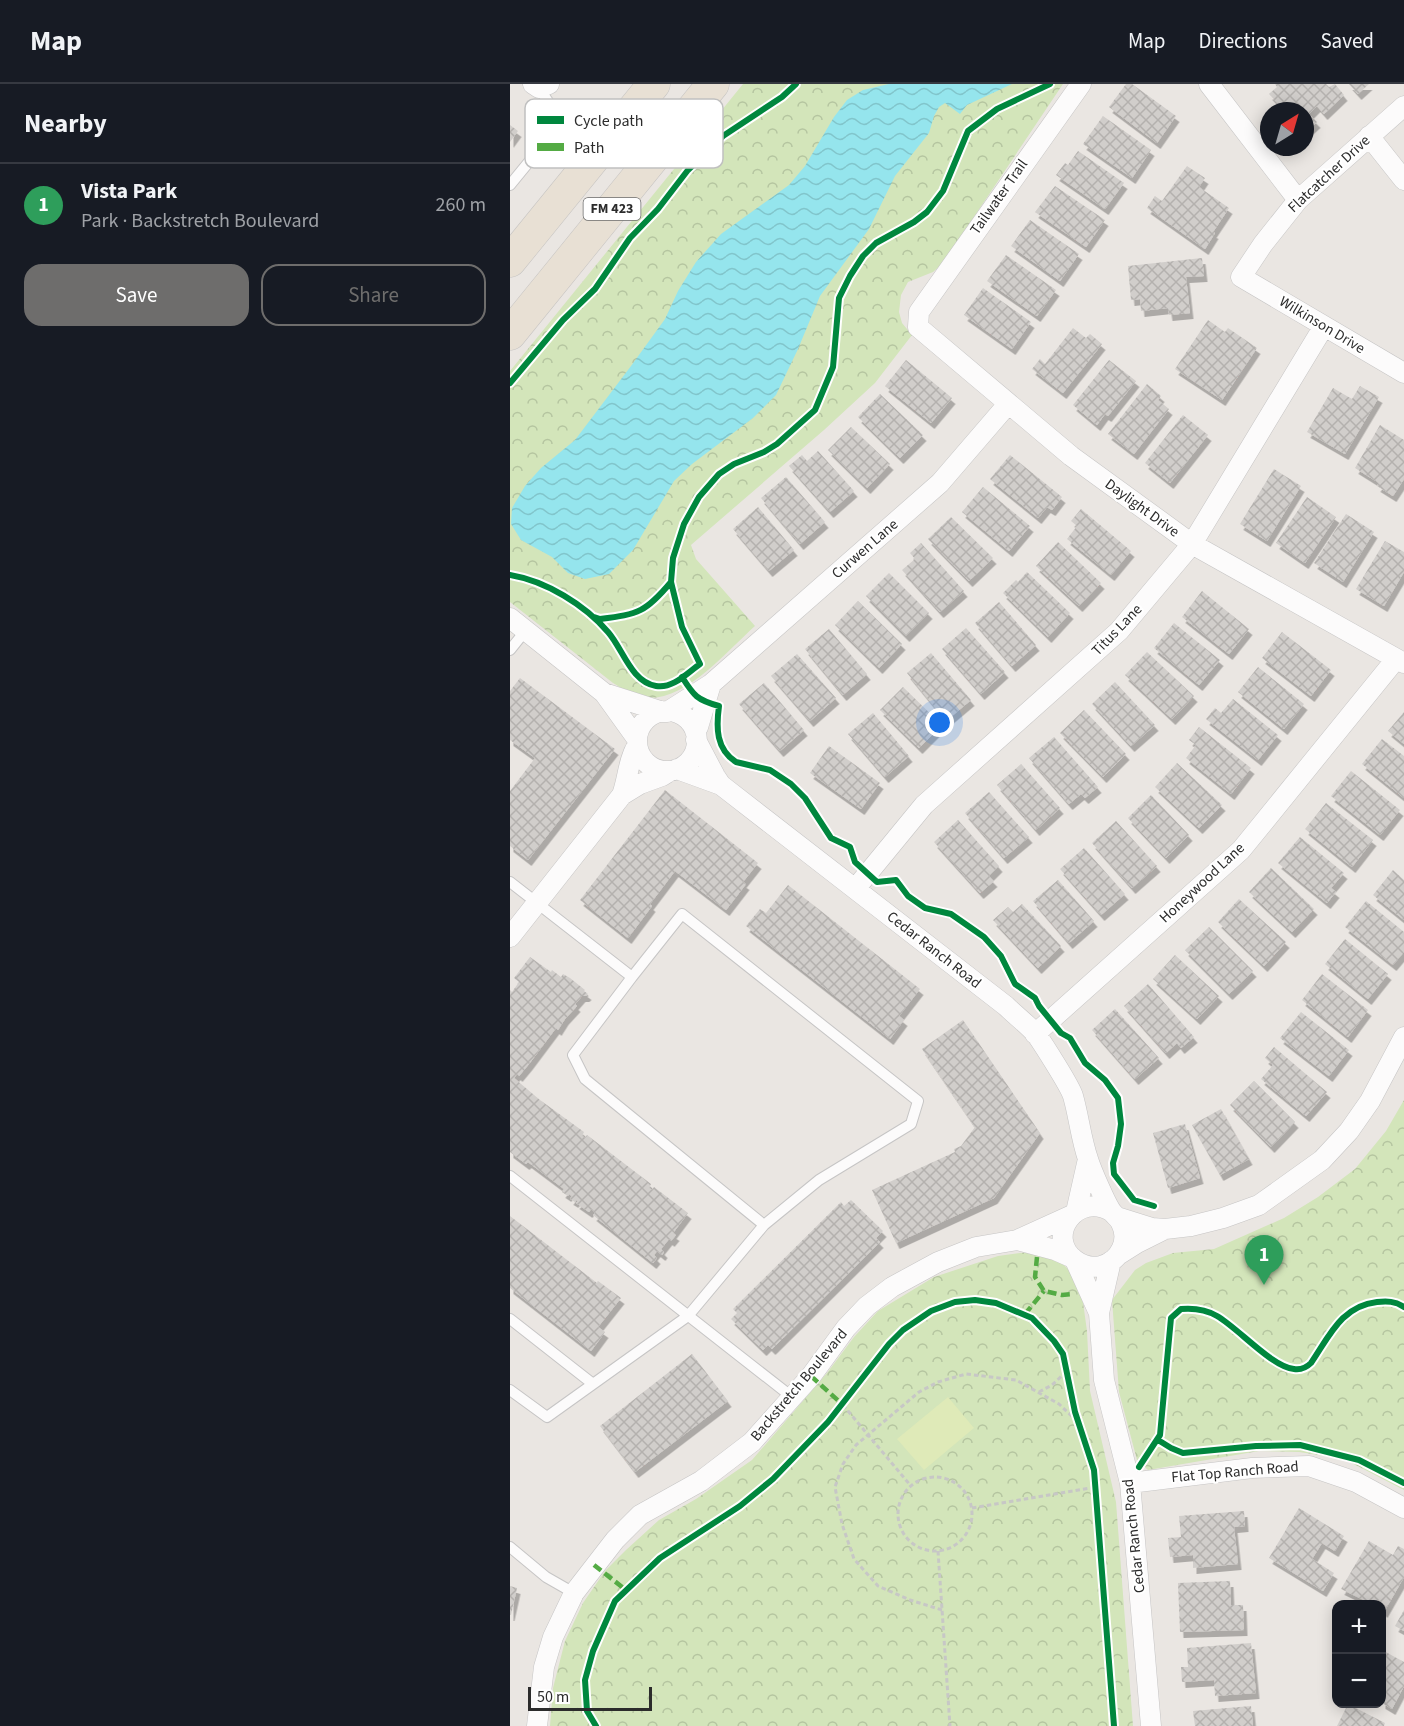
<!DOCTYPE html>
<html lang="en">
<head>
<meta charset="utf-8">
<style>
	:root { --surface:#171b24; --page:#20242c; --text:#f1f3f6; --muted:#9ea1a6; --line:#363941; --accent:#6e6d6c }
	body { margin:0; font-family:"Source Sans 3",sans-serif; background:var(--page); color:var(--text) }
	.controls { position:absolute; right:18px; bottom:18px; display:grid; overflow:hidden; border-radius:12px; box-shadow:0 3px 15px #0003 }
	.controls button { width:54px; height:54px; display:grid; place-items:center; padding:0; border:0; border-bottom:2px solid var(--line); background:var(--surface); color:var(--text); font:30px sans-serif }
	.compass { position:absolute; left:750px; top:18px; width:54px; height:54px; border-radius:50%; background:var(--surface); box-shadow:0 3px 15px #0003; rotate:37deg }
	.scale { position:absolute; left:18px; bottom:15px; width:124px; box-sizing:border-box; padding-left:6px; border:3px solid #2c2c2c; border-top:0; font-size:16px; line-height:21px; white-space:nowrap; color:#2c2c2c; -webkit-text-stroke:4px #fff; paint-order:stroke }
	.you { position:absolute; left:430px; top:639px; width:21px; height:21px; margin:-15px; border:4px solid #fff; border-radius:50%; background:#1a73e8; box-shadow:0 0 0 9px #1a73e833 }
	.badge { display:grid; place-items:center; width:39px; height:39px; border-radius:50%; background:var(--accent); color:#fff; font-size:20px; font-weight:700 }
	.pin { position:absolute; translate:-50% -50px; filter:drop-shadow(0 2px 3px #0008) }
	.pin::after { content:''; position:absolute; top:32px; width:21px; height:18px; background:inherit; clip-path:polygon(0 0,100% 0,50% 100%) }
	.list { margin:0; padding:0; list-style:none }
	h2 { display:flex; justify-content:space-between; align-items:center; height:78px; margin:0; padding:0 24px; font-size:26px }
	h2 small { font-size:20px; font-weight:400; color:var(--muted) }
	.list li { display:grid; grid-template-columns:39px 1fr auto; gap:18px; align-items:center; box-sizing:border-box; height:84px; padding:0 24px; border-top:2px solid var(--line) }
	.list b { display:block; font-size:22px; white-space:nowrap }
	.list p { margin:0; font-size:20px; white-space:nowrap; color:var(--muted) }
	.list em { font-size:20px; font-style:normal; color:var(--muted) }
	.actions { display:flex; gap:12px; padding:18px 24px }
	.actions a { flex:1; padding:14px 0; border:2px solid var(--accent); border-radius:18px; text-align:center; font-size:21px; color:var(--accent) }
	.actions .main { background:var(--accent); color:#fff }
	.map { position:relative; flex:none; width:894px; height:1642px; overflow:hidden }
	header { display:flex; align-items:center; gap:36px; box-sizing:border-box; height:84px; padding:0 30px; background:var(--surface); border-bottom:2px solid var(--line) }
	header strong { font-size:28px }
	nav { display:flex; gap:33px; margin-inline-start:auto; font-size:21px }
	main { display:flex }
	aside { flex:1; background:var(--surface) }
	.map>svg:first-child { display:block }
	.forest { fill:url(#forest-crowns) }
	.pitch { fill:#dfeab8 }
	.water { fill:url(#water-waves) }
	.building { fill:url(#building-cross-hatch); filter:url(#shadow) }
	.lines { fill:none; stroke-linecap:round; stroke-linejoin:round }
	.lane-casing { stroke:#c6c5c5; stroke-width:12 }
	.street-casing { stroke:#c6c5c5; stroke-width:21 }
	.primary-casing { stroke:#c6c4c2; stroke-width:33 }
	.path { stroke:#c7c7c6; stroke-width:3; stroke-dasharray:4.5 3; stroke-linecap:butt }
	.lane { stroke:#fcfbfb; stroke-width:10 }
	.street { stroke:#fcfbfb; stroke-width:20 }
	.primary { stroke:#e8e0d4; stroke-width:32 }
	.quiet { stroke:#54ab44; stroke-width:4.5; stroke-dasharray:9 4.5; stroke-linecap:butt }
	.cycleway-casing { stroke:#fff; stroke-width:10 }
	.cycleway { stroke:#00873e; stroke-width:6 }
	.labels { text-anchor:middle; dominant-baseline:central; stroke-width:4.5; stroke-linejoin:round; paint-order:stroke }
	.shield { fill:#fff; stroke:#6b6b6b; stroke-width:1.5 }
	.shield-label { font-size:14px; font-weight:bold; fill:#2c2c2c }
	.street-label { font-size:15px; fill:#2c2c2c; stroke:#fff }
	.key { fill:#fff; stroke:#c0c0c0; stroke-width:1.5 }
	.key-label { font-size:16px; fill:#2c2c2c }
</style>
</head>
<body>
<header>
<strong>Map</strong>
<nav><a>Map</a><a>Directions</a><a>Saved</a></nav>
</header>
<main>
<aside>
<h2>Nearby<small></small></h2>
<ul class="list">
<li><span class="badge" style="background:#2e9e5b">1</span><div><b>Vista Park</b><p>Park · Backstretch Boulevard</p></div><em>260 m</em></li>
</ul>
<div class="actions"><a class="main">Save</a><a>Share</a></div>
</aside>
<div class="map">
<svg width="894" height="1642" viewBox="0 0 894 1642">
	<defs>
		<pattern id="forest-crowns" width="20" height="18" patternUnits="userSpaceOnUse" patternTransform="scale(1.5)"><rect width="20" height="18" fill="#d3e5ba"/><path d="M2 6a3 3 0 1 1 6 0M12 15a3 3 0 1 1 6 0" fill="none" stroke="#b5c5a0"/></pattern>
		<pattern id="water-waves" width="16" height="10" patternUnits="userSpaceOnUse" patternTransform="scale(1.5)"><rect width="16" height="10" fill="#95e5ed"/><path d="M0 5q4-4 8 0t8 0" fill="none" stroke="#81c5cb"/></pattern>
		<pattern id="building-cross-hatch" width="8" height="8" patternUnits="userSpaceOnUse" patternTransform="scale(1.5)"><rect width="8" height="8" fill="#d1cecb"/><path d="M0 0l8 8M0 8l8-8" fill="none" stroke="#b4b1ae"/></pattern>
		<filter id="shadow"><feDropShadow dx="3.5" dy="6" stdDeviation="0" flood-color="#0004"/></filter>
	</defs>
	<rect width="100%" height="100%" fill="#eae6e2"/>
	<path class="forest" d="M233 0H553L433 179 423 188 398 198 391 211 389 228 392 239 402 251 365 299 314 346 181 461 186 475 245 542C217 567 177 616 137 614 125 614 113 605 103 599L0 518V287Z
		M894 1016V1406L834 1375 789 1368 749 1367 638 1386 627 1376 609 1308 602 1216 625 1186 636 1179 663 1169 704 1165 774 1134 808 1113 845 1085 876 1047Z
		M518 1168 550 1177 559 1186 572 1211 577 1247 580 1307 606 1418 623 1642H40L43 1604 55 1557 73 1519 95 1487 116 1466 149 1436 186 1415 242 1376 317 1289 344 1253 368 1227 424 1193 488 1172Z"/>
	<path class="pitch" d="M438 1313 464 1344 414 1386 387 1355Z"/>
	<path class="water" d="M379 0H502L457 21 450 30 435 19 429 23 424 32 419 49 385 92 359 145 310 212 288 265 266 311 243 334 182 380 164 397 123 466 99 490 75 495 58 489 42 473 11 456 1 440 2 424 15 402 31 384 65 356 121 282 155 235 168 207 186 178 211 150 279 101 295 82 324 33 337 16 353 6Z"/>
	<path class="building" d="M616 0H622L666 32 647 59 599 23Z
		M765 0H816L819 3 825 0 834 11 814 30 807 22 799 30 807 38 795 49V27H775L759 10 767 3Z
		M839 0H859L848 10Z
		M593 32 641 66 622 94 573 60Z
		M0 41 8 47 0 58Z
		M568 67 614 99 595 125 546 91 555 79 558 81Z
		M677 82 695 94 689 103 719 124 703 148 705 149 695 165 637 124 645 112 652 117Z
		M545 102 595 136 576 163 525 128Z
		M520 136 569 170 550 197 501 162Z
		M496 171 546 206 527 232 477 197Z
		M692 174 694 192 676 193 680 229 659 231 658 224 631 227 630 215 621 216 618 182Z
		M473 204 521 238 502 265 454 231Z
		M698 236 715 248 718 244 747 264 712 316 665 285Z
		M563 244 576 254 580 250 592 260 553 309 522 285 530 275 535 280Z
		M396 276 442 314 421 339 375 302Z
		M599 276 626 297 598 332 595 330 587 341 563 321Z
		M637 300 651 312 648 316 659 325 624 370 598 350Z
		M850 302 869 313 835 370 797 348 823 304 842 315Z
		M370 310 413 351 390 374 348 333Z
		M673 331 698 351 660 399 635 379Z
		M870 341 894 356V395L883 412 867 402 869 399 845 384Z
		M341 343 380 380 357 404 318 366Z
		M308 367 344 407 320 428 279 382 292 371 297 377Z
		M500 371 552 413 542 426 537 423 528 434 480 395Z
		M764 385 791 402 757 457 730 440Z
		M276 393 315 438 290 460 251 414Z
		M473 403 520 442 499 467 452 428Z
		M797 413 826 433 795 479 766 459Z
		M248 423 284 466 259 487 223 445Z
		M571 425 621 467 601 491 557 455 567 442 561 437Z
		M836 430 864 448 833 498 804 479Z
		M441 433 483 474 459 497 418 455Z
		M875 457 894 468V488L874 522 846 505Z
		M548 458 591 499 569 522 526 482Z
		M411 459 454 507 430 528 392 486 405 475 400 469Z
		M517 488 560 529 538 553 493 509 506 496 508 498Z
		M379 489 419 529 396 552 356 512Z
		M692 507 739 545 719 570 672 533Z
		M348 517 392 560 369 584 325 541Z
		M489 518 526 561 502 582 465 539Z
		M664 539 710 576 689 601 644 564Z
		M456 544 495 588 471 610 432 565Z
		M319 545 357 590 333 611 295 565Z
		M772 548 821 586 801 612 752 574Z
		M637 568 684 612 662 635 615 591Z
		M421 569 461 616 436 637 397 589Z
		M287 570 326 614 300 637 261 592Z
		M748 583 794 620 774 645 728 608Z
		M10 594 105 665 18 776 0 762V707L25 674 0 656V607Z
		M605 598 645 641 621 662 582 620Z
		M254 599 294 646 270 667 229 620Z
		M393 603 432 641 409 664 370 626Z
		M723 615 768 651 748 676 696 635 705 624 711 629Z
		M574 626 616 670 593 693 550 649Z
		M894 628V660L878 647Z
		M363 629 399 672 375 693 338 650Z
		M689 643 741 684 721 710 676 674 686 661 679 656Z
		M544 653 588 703 575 714 571 710 559 720 519 674Z
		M872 655 894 672V714L852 680Z
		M319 662 370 699 351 725 300 689Z
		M667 679 712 721 689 744 645 703Z
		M511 680 550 724 526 746 487 701Z
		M841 687 890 726 870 751 821 712Z
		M155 706 248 779 233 798 236 800 216 826 165 787 140 820 142 822 118 854 70 816Z
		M479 708 519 753 494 774 455 729Z
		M641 711 679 751 656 774 618 734Z
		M816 719 863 756 842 783 795 745Z
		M448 736 489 782 479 792 484 797 470 809 424 758Z
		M606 737 647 782 622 804 582 759Z
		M790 753 834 789 821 804 826 808 817 819 768 779Z
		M574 764 615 810 591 831 550 785Z
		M761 784 804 825 782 848 739 808Z
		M883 786 894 796V836L863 811Z
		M548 796 584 837 559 859 523 817Z
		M278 801 410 905 389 932 394 936 380 955 236 842 250 825 256 829Z
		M729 815 776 858 754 882 708 838Z
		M856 817 894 848V868L883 881 835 843Z
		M512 820 551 862 528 884 483 836 498 823 503 828Z
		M699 843 743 887 719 910 675 866Z
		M835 855 878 890 858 915 815 880Z
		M665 871 709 912 687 935 643 895Z
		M20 873 41 888 42 886 51 893 53 890 60 894 75 906 74 907 78 910 76 912H72L65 920 67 922 55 935 48 946 46 944 19 980 9 992 7 990 4 994 30 1016 74 1048 72 1052 75 1054 77 1051 141 1100 139 1104 142 1106 144 1103 178 1129 163 1149 166 1151 161 1157 159 1155 151 1165 154 1168 152 1171 147 1167 144 1171 147 1174 143 1179 83 1131 85 1129 81 1125 79 1128 66 1119 68 1117 66 1116 65 1118 60 1115 62 1112 59 1110 58 1112 52 1108 54 1105 18 1078 16 1080 0 1068V906L2 908 9 898 4 894Z
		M812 890 858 926 838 953 792 916Z
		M638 900 684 953 671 964 667 959 656 969 614 922Z
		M605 925 649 974 625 995 582 946Z
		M791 928 839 966 819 992 770 954Z
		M453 936 530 1049 484 1114 386 1159 362 1106 445 1068 444 1065 451 1062 465 1043 412 965Z
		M764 963 817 1008 796 1032 751 995 763 981 755 974Z
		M744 997 785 1038 761 1063 720 1021Z
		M711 1025 739 1075 710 1091 682 1041Z
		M675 1040 690 1094 658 1104 643 1049Z
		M341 1116 373 1147 366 1154 370 1158 262 1265 258 1261 253 1266 221 1235 227 1229 223 1225 331 1118 334 1122Z
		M0 1132 87 1199 88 1197 111 1214 88 1243 95 1248 81 1267 0 1204Z
		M182 1270 218 1317 125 1388 90 1342Z
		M789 1424 834 1452 825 1467 812 1459 802 1475 824 1489 813 1507 759 1474Z
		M734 1427 735 1442 724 1443 728 1480 683 1484V1471L660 1473 658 1454 671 1453 669 1432Z
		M859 1457 883 1471 888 1462 894 1465V1493L874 1528 872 1526V1520H862L831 1505Z
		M720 1497 721 1521H733L734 1546 670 1548 668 1499Z
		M0 1502 7 1504 1 1531H0Z
		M894 1526V1547L885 1542Z
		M741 1559 746 1609 705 1612 704 1596 672 1598 671 1583H678L677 1564Z
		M872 1566 894 1578V1602L882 1625 872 1619Z
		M838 1620 875 1639 874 1642H827Z
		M741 1622 743 1642H685L683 1627Z"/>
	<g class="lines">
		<defs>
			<path id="lane" d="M0 101 36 57 41 46 45 28 29 4
				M0 566 16 546
				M0 798 122 893 172 830 408 1017 401 1040 309 1096 254 1141 178 1232 37 1333 0 1306
				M122 893 63 971 75 995 254 1141
				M0 1092 282 1313
				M0 1235 83 1300
				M0 1463 36 1493 64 1509"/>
			<path id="street" d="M23 0 29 4 39 0
				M571 0 409 228 408 243 561 372 682 460 894 579
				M699 0 788 116
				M894 22 788 116 753 160 731 193 894 289
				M859 52 894 96
				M0 534 94 609 127 655
				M94 609 153 628
				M127 657a30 30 0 1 1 60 0a30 30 0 1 1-60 0Z
				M157 628 201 600 430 399 498 320
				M185 647 188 643 201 600
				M186 656 205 692 211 701 496 922C505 931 517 940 526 950 533 960 560 1002 563 1012 569 1033 571 1055 578 1075 581 1085 596 1120 602 1128 605 1132 609 1134 611 1139 620 1156 610 1177 591 1182 582 1184 573 1182 565 1176 534 1153 567 1106 602 1128
				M167 685 211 701
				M112 711C118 695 118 676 127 662
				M345 805 414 721 609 547 682 460 814 242
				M0 853 112 711 130 700 152 692 160 687
				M525 950 731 766 886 575
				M566 1128 578 1075
				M607 1133 642 1144 655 1145 681 1142 713 1134 749 1121 812 1076 839 1047 860 1017 894 953
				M507 1156 545 1166 561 1173
				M608 1171 627 1159 655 1145
				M565 1176 589 1229 594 1296 620 1399 641 1642
				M589 1229 601 1177
				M620 1399 742 1384 799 1382 846 1398 894 1424
				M27 1642 34 1583 43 1553 64 1509 105 1456 130 1431 191 1397 242 1358 301 1292 336 1244 357 1222 382 1203 428 1178 466 1163 507 1156 562 1131"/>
			<path id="primary" d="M0 177 144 0
				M0 250 203 0"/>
		</defs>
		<use href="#lane" class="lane-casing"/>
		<use href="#street" class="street-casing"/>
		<use href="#primary" class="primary-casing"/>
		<path class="path" d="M529 1308 542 1301 556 1288
			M333 1321 401 1402
			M388 1430a37 37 0 1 1 74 0a37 37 0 1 1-74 0Z
			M462 1424 586 1403
			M428 1467 440 1642
			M432 1526 400 1516 368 1502 344 1475 332 1440 325 1403 333 1380 346 1361 409 1308 428 1298 456 1290 506 1296 549 1320 569 1339"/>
		<use href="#lane" class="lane"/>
		<use href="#street" class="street"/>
		<use href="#primary" class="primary"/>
		<path class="quiet" d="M527 1173 525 1193 534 1207 552 1211 564 1210
			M515 1230 534 1207
			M301 1292 333 1321
			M84 1481 116 1506"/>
		<defs>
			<path id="cycleway" d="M0 299 53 236 85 205 120 154 148 125 178 86 213 52 272 13 286 0
				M0 491C36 497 75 521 98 548 113 565 121 598 146 602 163 605 177 589 190 580L172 543 161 498 163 474 174 440 189 413 209 390 224 380 254 368 267 360 305 326 323 283 329 214 340 192 353 172 366 159 404 138 417 128 433 107 458 47 487 25 540 0
				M84 533 90 535C129 530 136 528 161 498
				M172 593C184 612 187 616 209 622 206 644 206 665 226 678L260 686 281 700 295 714 321 754 340 763 345 778 367 798 386 796 398 812 415 824 441 830 474 853 491 872 505 900 525 914 529 922 551 949 560 954 575 979 595 996 608 1014 611 1040 608 1062 603 1079 604 1090 624 1116 644 1122
				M648 1356 661 1364 673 1369 746 1362 790 1361 849 1376 894 1399
				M629 1383 650 1351 661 1234 671 1225C683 1224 697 1226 707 1232 728 1244 762 1283 784 1285 791 1286 796 1284 801 1279 819 1253 831 1222 867 1218 877 1217 885 1217 894 1223
				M86 1642 77 1627 75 1596 83 1567 105 1517 150 1474 230 1422 263 1395 318 1338 379 1260 393 1246 421 1227 445 1218 465 1216 486 1219 522 1234 544 1257 553 1270 565 1328 584 1386 604 1642"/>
		</defs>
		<use href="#cycleway" class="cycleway-casing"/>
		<use href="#cycleway" class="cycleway"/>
	</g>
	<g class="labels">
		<rect class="shield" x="73.5" y="114" width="57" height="22" rx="4.5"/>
		<g class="shield-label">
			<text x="102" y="125">FM 423</text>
		</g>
		<g class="street-label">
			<text transform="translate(819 90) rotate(-43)">Flatcatcher Drive</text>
			<text transform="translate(489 113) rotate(-55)">Tailwater Trail</text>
			<text transform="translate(812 241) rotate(31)">Wilkinson Drive</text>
			<text transform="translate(632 424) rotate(36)">Daylight Drive</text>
			<text transform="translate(355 465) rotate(-41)">Curwen Lane</text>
			<text transform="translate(607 546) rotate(-46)">Titus Lane</text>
			<text transform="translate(692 799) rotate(-43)">Honeywood Lane</text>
			<text transform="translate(424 866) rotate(38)">Cedar Ranch Road</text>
			<text transform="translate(289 1301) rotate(-50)">Backstretch Boulevard</text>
			<text transform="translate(725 1388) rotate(-5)">Flat Top Ranch Road</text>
			<text transform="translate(624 1452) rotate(-96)">Cedar Ranch Road</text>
		</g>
	</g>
	<rect x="15" y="15" width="198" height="69" rx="9" class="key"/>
	<rect x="27" y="32" width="27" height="8" fill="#00873e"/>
	<rect x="27" y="59" width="27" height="8" fill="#54ab44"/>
	<g class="key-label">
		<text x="64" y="42">Cycle path</text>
		<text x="64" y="69">Path</text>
	</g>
</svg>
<div class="controls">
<button>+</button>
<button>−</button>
</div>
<svg class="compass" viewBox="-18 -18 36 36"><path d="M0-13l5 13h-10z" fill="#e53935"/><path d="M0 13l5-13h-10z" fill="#9ea1a6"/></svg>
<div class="scale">50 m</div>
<div class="you"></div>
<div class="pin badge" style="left:754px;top:1201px;background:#2e9e5b">1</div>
</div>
</main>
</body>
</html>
